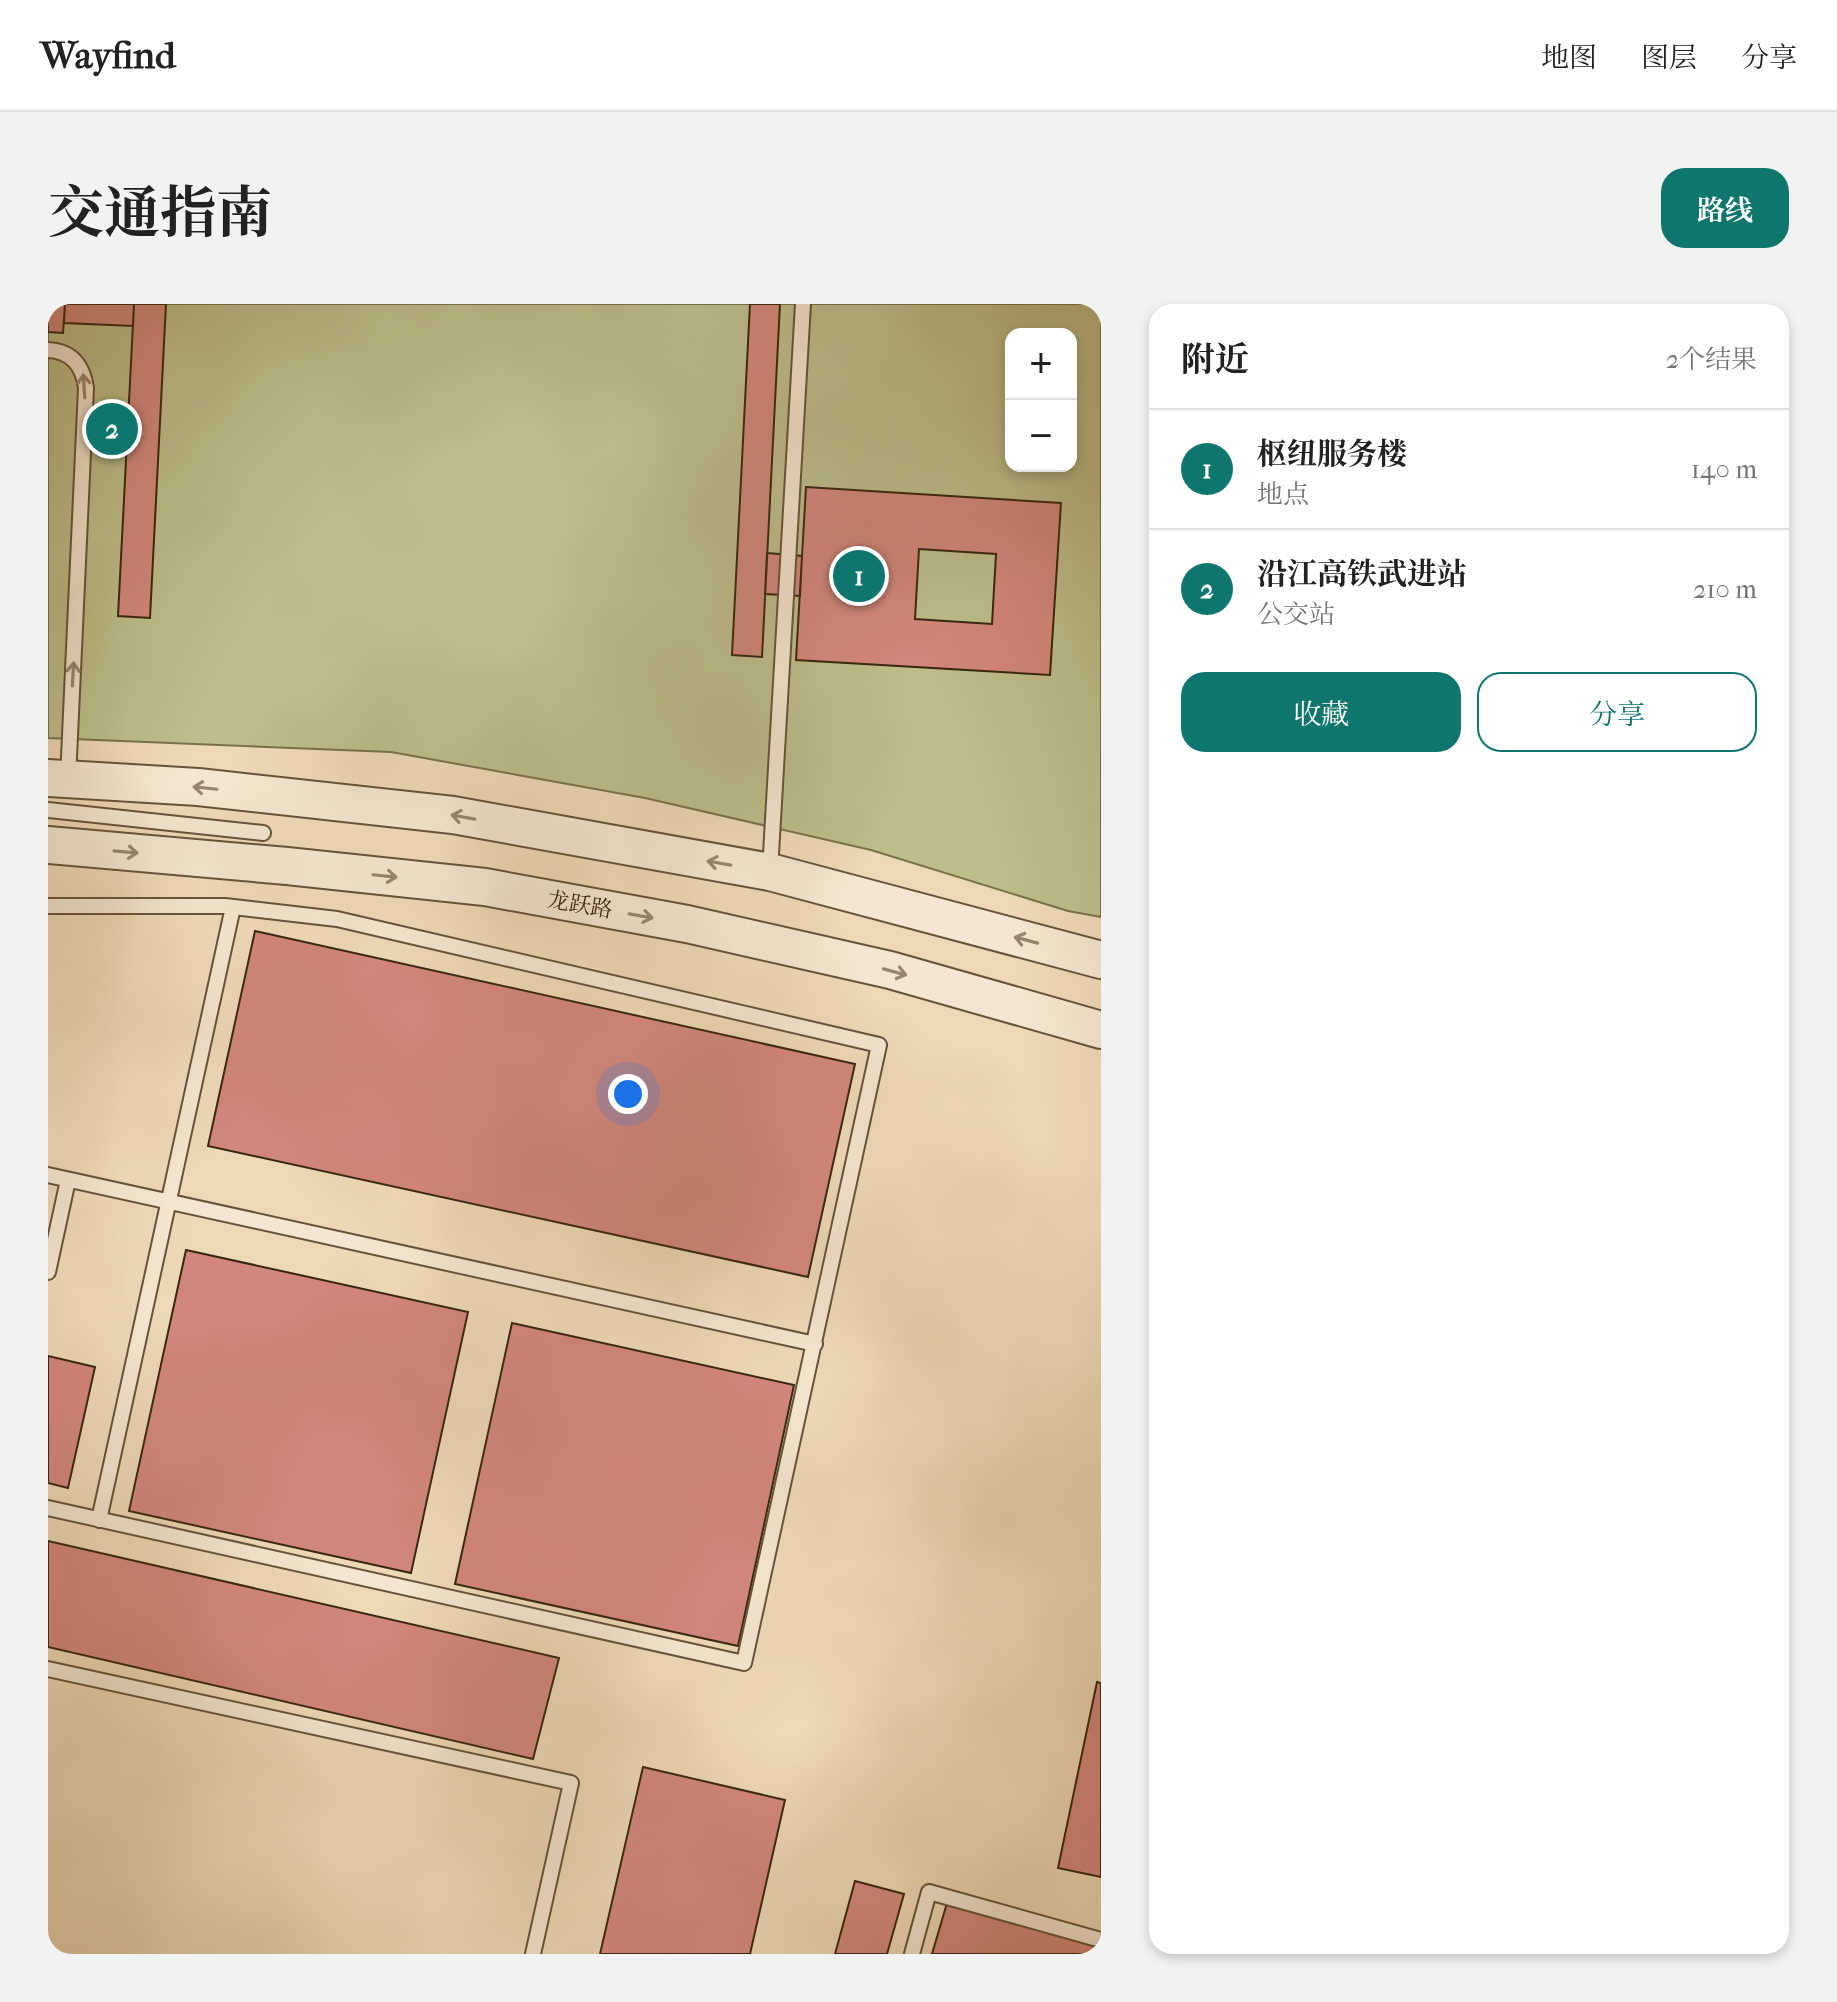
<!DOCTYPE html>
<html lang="zh">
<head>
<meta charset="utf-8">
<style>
	:root { --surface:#fff; --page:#f2f2f2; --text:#222; --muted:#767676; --line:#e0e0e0; --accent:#0f766e }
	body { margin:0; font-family:"IM FELL French Canon","Noto Serif SC",serif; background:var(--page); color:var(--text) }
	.controls { position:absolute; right:24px; top:24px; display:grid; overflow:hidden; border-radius:16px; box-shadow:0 4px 12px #0003 }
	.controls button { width:72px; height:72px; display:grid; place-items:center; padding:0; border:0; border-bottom:2px solid var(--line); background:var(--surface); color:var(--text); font:40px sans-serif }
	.you { position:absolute; left:580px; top:790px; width:28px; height:28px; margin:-20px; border:6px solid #fff; border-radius:50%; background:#1a73e8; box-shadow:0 0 0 12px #1a73e833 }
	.badge { display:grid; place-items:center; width:52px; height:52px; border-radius:50%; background:var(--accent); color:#fff; font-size:26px; font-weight:700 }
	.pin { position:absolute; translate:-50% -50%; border:4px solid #fff; box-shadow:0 2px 8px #0006 }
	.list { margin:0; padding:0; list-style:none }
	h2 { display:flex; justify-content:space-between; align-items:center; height:104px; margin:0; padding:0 32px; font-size:34px }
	h2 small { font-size:26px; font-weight:400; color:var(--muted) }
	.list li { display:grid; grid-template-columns:52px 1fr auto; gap:24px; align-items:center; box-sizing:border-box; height:120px; padding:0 32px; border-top:2px solid var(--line) }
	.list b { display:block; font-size:30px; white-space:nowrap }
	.list p { margin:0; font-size:26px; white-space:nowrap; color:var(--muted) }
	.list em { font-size:26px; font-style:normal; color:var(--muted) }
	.actions { display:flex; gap:16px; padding:24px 32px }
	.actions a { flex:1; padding:18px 0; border:2px solid var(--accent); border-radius:24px; text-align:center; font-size:28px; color:var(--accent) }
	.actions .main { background:var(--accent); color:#fff }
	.map { position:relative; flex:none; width:1053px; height:1650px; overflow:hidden; border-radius:24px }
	header { display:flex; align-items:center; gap:48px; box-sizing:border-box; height:112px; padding:0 40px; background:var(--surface); border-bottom:2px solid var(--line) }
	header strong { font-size:38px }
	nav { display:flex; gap:44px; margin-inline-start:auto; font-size:28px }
	.intro { display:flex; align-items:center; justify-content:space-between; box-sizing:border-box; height:192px; padding:0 48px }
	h1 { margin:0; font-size:56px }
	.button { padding:20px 36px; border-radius:24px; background:var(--accent); color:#fff; font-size:28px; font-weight:700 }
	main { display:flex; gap:48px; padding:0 48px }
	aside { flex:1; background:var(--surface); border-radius:24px; box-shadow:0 4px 12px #0003 }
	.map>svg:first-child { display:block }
	.green { fill:#bdbe8b; stroke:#7a724d; stroke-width:2; fill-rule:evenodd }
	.building { fill:#d2877c; stroke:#38270f; stroke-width:2; fill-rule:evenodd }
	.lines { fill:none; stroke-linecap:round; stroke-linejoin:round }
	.service-casing { stroke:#665439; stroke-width:18 }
	.tertiary-casing { stroke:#665439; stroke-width:40 }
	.service { stroke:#f4e6d0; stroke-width:14 }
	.tertiary { stroke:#f4e6d0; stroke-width:36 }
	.oneway { stroke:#968670 }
	.labels { text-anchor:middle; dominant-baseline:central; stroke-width:8; stroke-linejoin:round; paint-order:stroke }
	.street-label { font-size:22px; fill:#38270f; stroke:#f4e6d0 }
</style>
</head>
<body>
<header>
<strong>Wayfind</strong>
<nav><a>地图</a><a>图层</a><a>分享</a></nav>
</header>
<div class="intro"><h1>交通指南</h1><a class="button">路线</a></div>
<main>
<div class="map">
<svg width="1053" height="1650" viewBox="0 0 1053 1650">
	<rect width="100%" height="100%" fill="#eed9b7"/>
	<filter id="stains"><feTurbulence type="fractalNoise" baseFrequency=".0025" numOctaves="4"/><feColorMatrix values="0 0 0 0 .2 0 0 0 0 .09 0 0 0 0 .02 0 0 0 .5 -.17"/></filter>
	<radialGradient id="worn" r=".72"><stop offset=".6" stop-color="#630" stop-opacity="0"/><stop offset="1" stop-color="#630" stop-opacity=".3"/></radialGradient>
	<path class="green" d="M0 0H1053V613L1020 607 823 546 597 494 343 448 0 434ZM963 30H1023V162H963Z"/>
	<path class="building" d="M0 0H17L15 29 0 28Z
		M17 0H86L85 22 16 19Z
		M86 0H118L102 314 70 312Z
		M702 0H732L714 353 684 351Z
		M758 183 1013 199 1002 371 748 356ZM871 245 948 250 944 320 867 315Z
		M719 249 754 252 752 292 717 290Z
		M207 627 807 760 760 973 160 842Z
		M138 946 420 1008 363 1269 81 1207Z
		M464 1019 746 1081 690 1342 407 1280Z
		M0 1052 47 1063 20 1184 0 1179Z
		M0 1237 511 1354 485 1455 0 1343Z
		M1049 1378 1053 1379V1573L1010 1564Z
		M595 1463 737 1496 702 1650H552Z
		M807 1577 856 1590 839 1650H787Z
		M899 1599 1053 1643V1650H884Z"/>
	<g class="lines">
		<defs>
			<path id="service" d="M0 46C24 47 35 62 38 84L20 475
				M0 506 215 529
				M722 567 755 0
				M0 602H177L289 615 831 741 696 1359 0 1204
				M0 871 767 1040
				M0 968 20 876
				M51 1216 185 603
				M0 1365 523 1479 485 1650
				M864 1650 881 1588 1053 1636"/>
			<path id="tertiary" d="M0 474 150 483 405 511 722 568 1053 656
				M0 541 239 562 437 583 639 620 842 666 1053 726"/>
		</defs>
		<use href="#service" class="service-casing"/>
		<use href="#tertiary" class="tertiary-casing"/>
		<use href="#service" class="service"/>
		<use href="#tertiary" class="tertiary"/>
	</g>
	<defs><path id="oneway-shaft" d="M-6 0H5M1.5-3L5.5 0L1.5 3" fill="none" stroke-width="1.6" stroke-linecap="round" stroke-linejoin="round" transform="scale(2)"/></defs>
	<g class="oneway">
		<use href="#oneway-shaft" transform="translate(36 82) rotate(-94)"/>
		<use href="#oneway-shaft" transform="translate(25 370) rotate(-87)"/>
		<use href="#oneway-shaft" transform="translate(157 484) rotate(-174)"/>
		<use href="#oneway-shaft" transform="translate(415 513) rotate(-170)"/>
		<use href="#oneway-shaft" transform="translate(78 548) rotate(5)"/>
		<use href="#oneway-shaft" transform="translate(671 559) rotate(-170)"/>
		<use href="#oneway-shaft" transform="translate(337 572) rotate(6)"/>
		<use href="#oneway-shaft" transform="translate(593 612) rotate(10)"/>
		<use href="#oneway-shaft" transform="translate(978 636) rotate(-165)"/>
		<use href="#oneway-shaft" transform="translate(847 668) rotate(15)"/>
	</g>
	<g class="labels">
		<g class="street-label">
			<text transform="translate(532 601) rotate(10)">龙跃路</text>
		</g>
	</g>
	<rect width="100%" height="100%" filter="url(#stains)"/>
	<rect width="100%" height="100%" fill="url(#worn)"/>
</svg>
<div class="controls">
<button>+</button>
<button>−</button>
</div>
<div class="you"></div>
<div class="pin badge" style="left:811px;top:272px">1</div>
<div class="pin badge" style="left:64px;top:125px">2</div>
</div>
<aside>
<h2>附近<small>2个结果</small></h2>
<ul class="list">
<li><span class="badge">1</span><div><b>枢纽服务楼</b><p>地点</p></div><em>140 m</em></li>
<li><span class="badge">2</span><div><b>沿江高铁武进站</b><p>公交站</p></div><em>210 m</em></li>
</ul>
<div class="actions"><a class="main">收藏</a><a>分享</a></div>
</aside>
</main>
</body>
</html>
